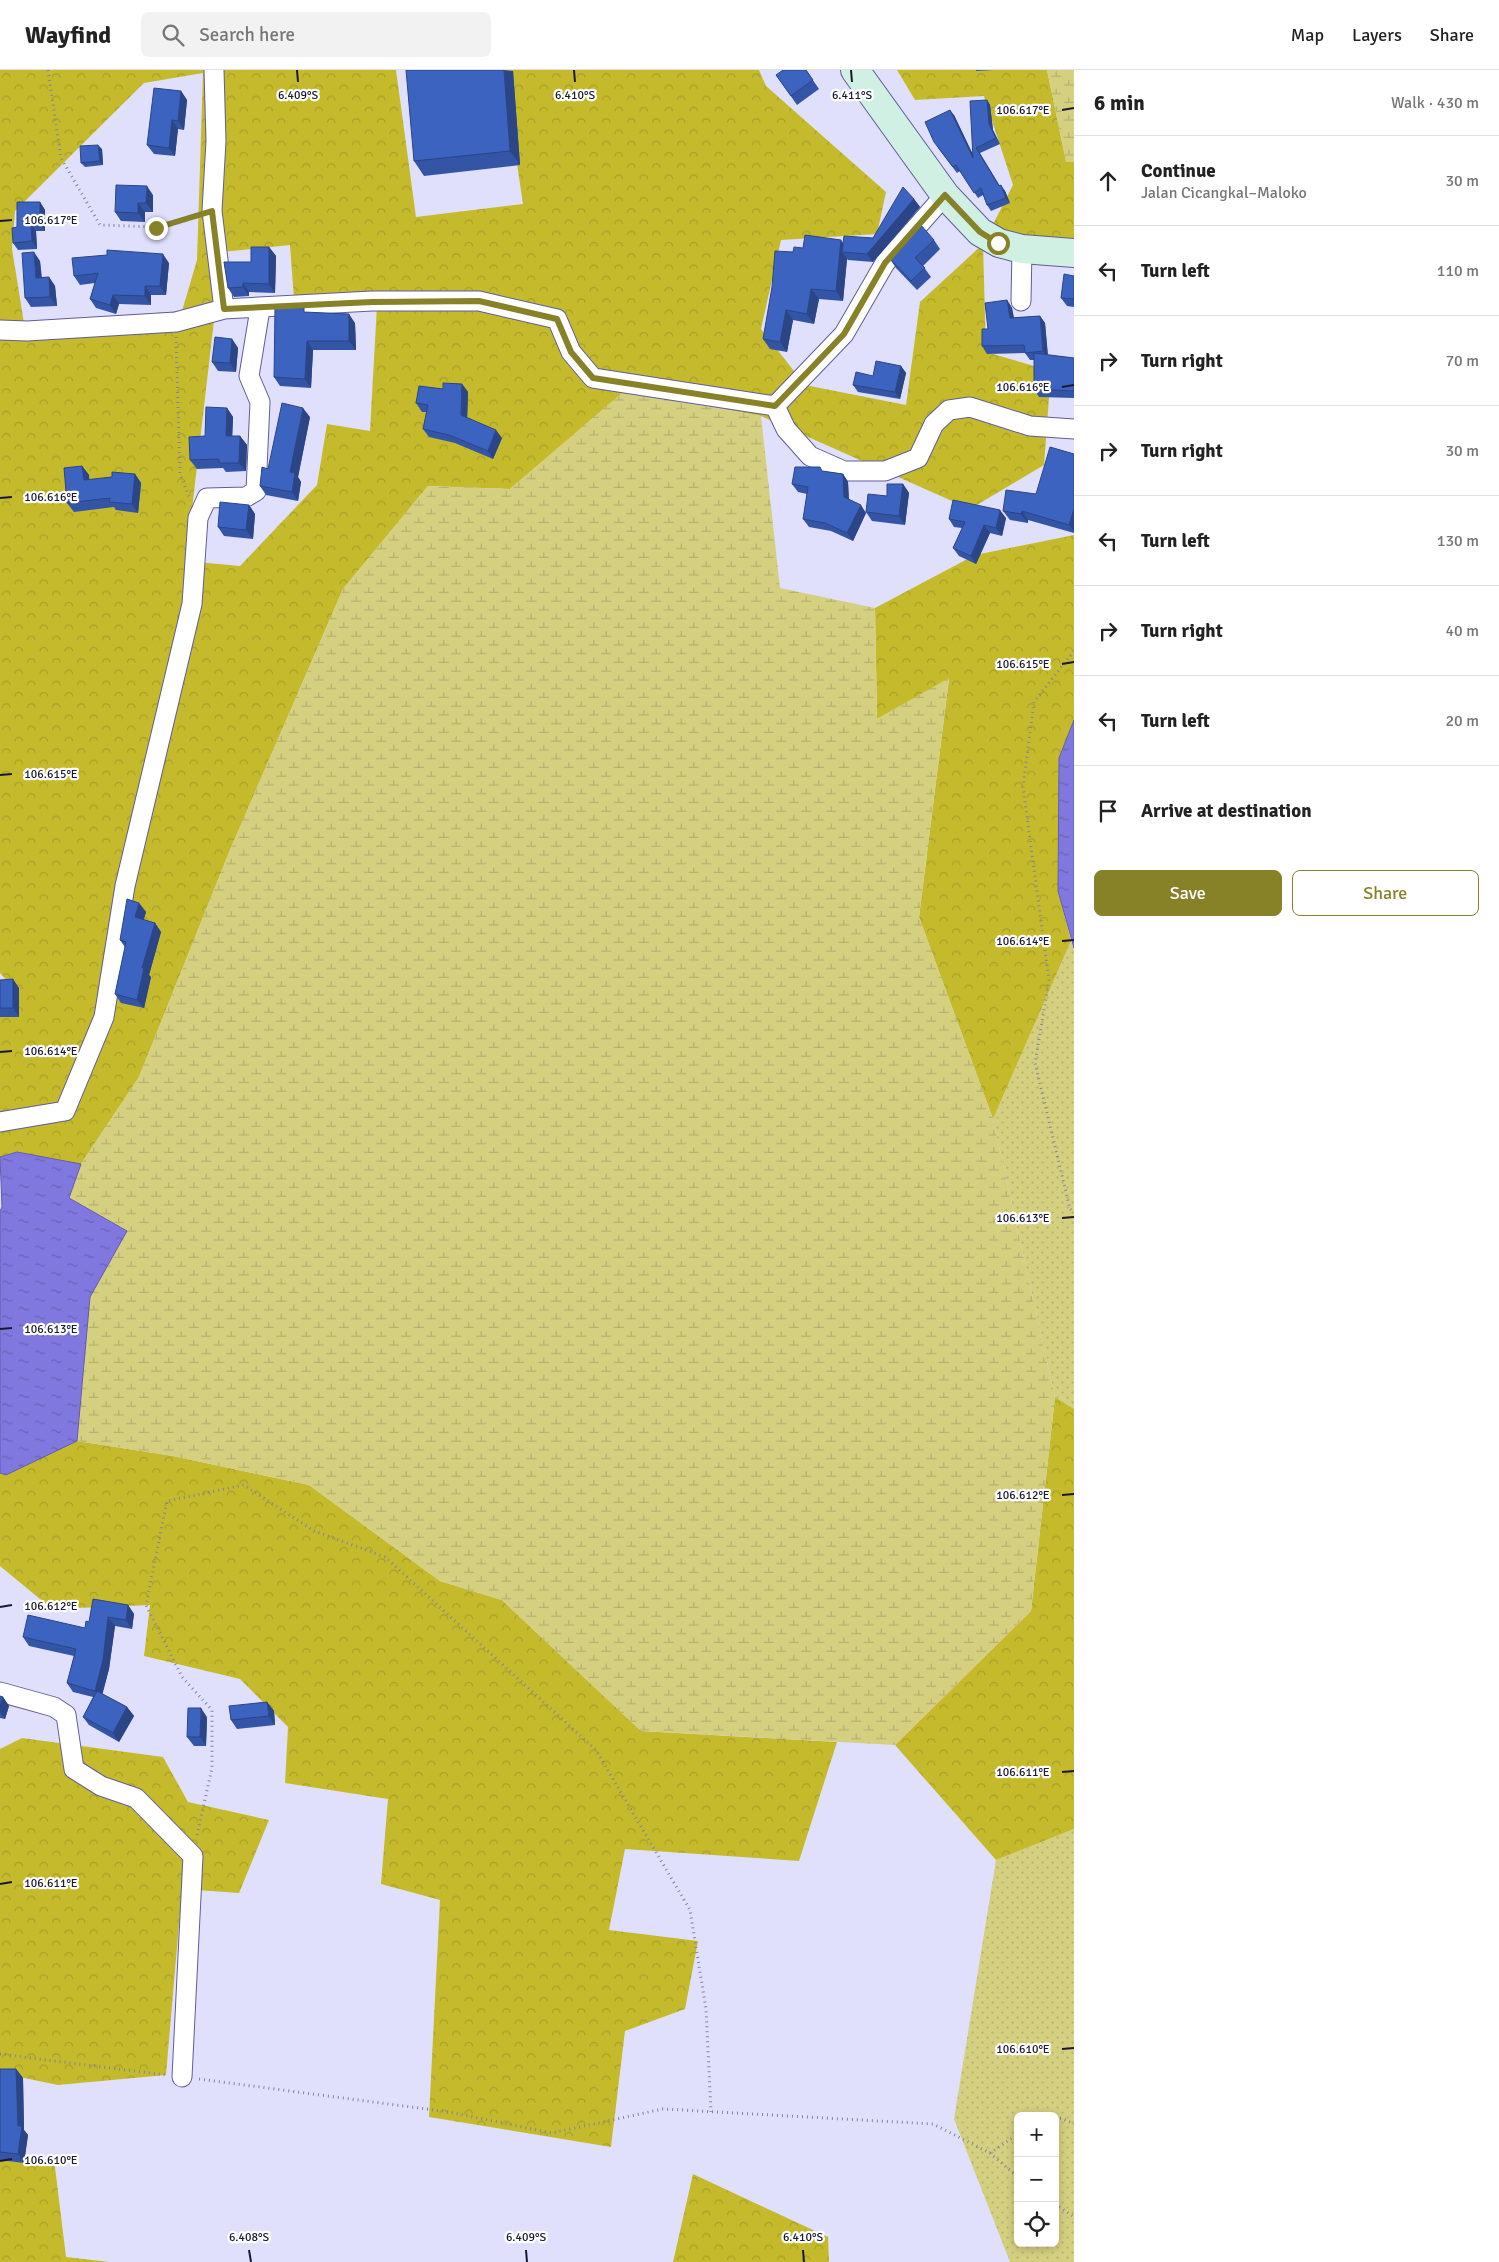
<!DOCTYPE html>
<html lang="en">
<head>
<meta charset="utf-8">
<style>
	:root { --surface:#fff; --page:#f2f2f2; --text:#222; --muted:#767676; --line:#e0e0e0; --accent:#878128 }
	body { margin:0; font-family:Signika,sans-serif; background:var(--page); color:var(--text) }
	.controls { position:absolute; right:15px; bottom:15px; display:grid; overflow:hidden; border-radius:8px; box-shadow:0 2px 8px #0003 }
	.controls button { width:45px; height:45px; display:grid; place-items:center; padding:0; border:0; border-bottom:1px solid var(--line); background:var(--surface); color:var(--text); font:25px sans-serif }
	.stop { position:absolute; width:15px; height:15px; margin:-11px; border:4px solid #878128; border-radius:50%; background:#fff }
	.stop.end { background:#878128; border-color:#fff; box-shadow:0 1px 5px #0008 }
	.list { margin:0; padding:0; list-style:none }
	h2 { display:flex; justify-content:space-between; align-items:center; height:65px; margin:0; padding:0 20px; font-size:21px }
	h2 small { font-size:16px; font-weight:400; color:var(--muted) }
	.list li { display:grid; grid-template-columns:32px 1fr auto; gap:15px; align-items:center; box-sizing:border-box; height:90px; padding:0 20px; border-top:1px solid var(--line) }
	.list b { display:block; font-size:19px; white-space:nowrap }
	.list p { margin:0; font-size:16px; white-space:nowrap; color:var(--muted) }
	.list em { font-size:16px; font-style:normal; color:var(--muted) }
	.actions { display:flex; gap:10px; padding:15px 20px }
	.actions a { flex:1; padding:11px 0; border:1px solid var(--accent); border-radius:8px; text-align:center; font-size:18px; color:var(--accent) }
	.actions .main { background:var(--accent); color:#fff }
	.icon { flex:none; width:28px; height:28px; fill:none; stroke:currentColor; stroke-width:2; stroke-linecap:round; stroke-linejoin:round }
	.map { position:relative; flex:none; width:1074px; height:2192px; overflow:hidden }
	header { display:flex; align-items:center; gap:30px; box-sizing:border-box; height:70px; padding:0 25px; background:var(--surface); border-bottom:1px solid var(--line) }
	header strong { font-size:24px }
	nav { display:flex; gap:28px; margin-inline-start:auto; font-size:18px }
	.search { width:350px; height:45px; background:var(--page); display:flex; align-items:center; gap:12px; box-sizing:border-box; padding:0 18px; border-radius:8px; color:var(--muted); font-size:19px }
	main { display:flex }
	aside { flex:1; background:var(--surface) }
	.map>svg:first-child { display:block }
	.grass { fill:url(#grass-dots); fill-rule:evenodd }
	.forest { fill:url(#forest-crowns); fill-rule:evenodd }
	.wetland { fill:url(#wetland-marsh) }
	.water { fill:url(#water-ripples); stroke:#625cab }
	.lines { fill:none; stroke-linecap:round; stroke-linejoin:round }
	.street-casing { stroke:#605c99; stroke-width:21 }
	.secondary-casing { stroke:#605c99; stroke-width:30 }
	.path { stroke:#84839e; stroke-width:3; stroke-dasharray:1 4; stroke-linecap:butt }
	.street { stroke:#fff; stroke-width:19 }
	.secondary { stroke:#d1f0e4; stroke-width:28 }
	.wall { fill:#3455a5 }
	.shaded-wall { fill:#2b4586 }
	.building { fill:#3d63c0; stroke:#2b4586 }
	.route { stroke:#878128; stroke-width:6 }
	.ticks { fill:none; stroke:#1b1932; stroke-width:2 }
	.ticks-label { font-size:12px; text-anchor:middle; fill:#1b1932; stroke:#fff; stroke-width:4.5; stroke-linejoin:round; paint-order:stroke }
</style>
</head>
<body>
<header>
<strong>Wayfind</strong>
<div class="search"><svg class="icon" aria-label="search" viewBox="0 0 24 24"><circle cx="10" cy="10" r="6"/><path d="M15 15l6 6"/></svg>Search here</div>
<nav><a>Map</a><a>Layers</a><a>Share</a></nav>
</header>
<main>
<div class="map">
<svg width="1074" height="2192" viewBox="0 0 1074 2192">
	<defs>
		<pattern id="grass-dots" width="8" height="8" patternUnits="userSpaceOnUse" patternTransform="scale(1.25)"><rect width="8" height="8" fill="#d5cf80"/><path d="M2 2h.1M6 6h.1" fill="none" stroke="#b6b16f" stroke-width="1.8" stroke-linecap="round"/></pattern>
		<pattern id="forest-crowns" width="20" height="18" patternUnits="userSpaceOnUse" patternTransform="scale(1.25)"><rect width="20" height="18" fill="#c4ba2c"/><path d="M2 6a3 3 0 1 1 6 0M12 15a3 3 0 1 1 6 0" fill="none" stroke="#a89f28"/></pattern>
		<pattern id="wetland-marsh" width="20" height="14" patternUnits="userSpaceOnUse" patternTransform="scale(1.25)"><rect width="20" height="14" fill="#d5cf80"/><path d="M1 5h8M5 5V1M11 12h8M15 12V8" fill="none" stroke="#b6b16f"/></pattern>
		<pattern id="water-ripples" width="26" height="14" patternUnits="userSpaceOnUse" patternTransform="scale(1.25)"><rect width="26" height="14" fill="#8078df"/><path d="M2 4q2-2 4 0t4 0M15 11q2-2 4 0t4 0" fill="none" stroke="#6862b5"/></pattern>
	</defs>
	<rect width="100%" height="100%" fill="#e0e0fd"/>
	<path class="grass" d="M1071 871 1074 878V1339L1055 1327 993 1049Z
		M1074 1759V2192H1010L954 2049 996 1790ZM1018 2046H1055V2173H1018Z"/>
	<path class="forest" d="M0 0H396L416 147 523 134 503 0H759L766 16 886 122 877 164 781 170 761 259 805 315 906 335 920 232 983 174 1013 115 984 26 915 30 897 0H1047L1066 91 1074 92V183L983 175 986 282 1051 301 1044 395 970 439 761 346 625 321 510 419 428 416 343 519 230 780 139 1007 81 1094 17 1082 0 1087V943L9 913 0 903ZM203 3 197 190 182 241 24 253 12 179 15 141 144 13ZM290 175 294 229 377 235 370 361 327 354 317 415 240 496 186 491 222 182Z
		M1074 465V650L1059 688 1058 821 1071 871 993 1049 919 847 949 609 877 649 875 538 975 485Z
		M1055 1327 1074 1339V1759L996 1790 895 1675 1031 1541Z
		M77 1371 173 1386 309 1415 440 1511 502 1530 641 1661 837 1672 799 1791 625 1779 609 1860 698 1871 685 1939 625 1961 611 2077 429 2047 440 1830 381 1814 388 1729 285 1713 288 1657 240 1609 144 1586 150 1535 52 1539 0 1496V1403L6 1405Z
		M22 1668 163 1687 188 1732 269 1750 239 1823 182 1819 166 2005 58 2015 0 2003V1679Z
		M54 2089 66 2187 110 2192H0V2091Z
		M693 2104 828 2167 829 2192H673Z"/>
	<path class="wetland" d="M1047 0H1074V92H1066Z
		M624 321 761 346 780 518 875 538 877 649 949 608 919 847 993 1049 1055 1327 1031 1541 895 1675 641 1661 502 1530 440 1511 309 1415 173 1386 77 1371 90 1227 127 1161 69 1128 81 1094 139 1007 230 780 343 519 428 416 510 419Z"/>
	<path class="water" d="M1074 650V878L1058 821 1059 688Z
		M17 1082 81 1094 69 1128 127 1161 90 1227 77 1371 6 1405 0 1403V1141L2 1137 0 1087Z"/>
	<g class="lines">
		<defs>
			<path id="street" d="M214 0 216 71 212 141 224 239
				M1021 231 1022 179
				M0 260 27 261 176 252 224 239 372 231H479L557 249 571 282 593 308 775 336 786 359 810 386 844 401H885L918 388 934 354 949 340 970 337 1030 356 1074 359
				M775 336 844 264 885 193 945 125
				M0 1052 65 1041 104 947 125 816 192 534 198 448 207 428 246 427 256 421 260 332 249 306 260 239
				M0 1622 54 1637 66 1645 74 1699 101 1716 136 1728 193 1786 182 2007"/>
			<path id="secondary" d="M855 0 945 125 980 162 999 173 1022 179 1074 183"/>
		</defs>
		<use href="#street" class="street-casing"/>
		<use href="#secondary" class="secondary-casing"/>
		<path class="path" d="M48 0 61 88 100 155 156 157 197 145
			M176 267 180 404 189 427
			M1074 581 1034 632 1023 717 1049 910 1035 993 1070 1139 1074 1142
			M197 1765 212 1698V1640L182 1607 146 1535 167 1431 244 1415 314 1461 385 1487 596 1680 690 1840 706 1939 711 2042
			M0 1984 166 2005
			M199 2009 449 2042 552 2063 663 2039 933 2054 990 2083 1018 2107
			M1055 2049 1061 2048 1074 2054
			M990 2083 1018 2064
			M1055 2134 1074 2147"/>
		<use href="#street" class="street"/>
		<use href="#secondary" class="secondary"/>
	</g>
	<path class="wall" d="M806 0 819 19 797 35 776 5Z
		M976 0H993L976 1Z
		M513 1 520 95 424 106 414 91Z
		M181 21 187 30 184 60 178 59 175 86 154 84 147 75Z
		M987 30 990 35 993 60 1000 74 980 83 1000 116 1005 121 1010 133 991 141 987 135 983 125 978 128 960 101 957 103 938 78 954 45 973 85Z
		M102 79 103 95 85 97 81 93Z
		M153 125V142H145V152L121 151 115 142Z
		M914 129 920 137 873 192 848 190 847 189 843 231 819 229 814 254 793 250 787 282 770 279 763 269 793 182 803 178 843 173 873 168Z
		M40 132 45 140V161H36L37 179 18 180 13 173 17 157Z
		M934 170 940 179 923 196 931 207 917 220 896 198 890 189Z
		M269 177 276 186 275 223 249 222V226L234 227 228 218 251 192Z
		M40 191 42 208 49 207 55 216 57 236 31 237 25 228Z
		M169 193 166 225H151V235L119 234 116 244 96 238 90 229 95 213 80 215 74 206Z
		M1074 206V237L1067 236 1061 228Z
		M1007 230 1012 238 1014 248 1040 246 1045 253 1048 285 1074 288V328L1039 327 1034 319V290H1030L1025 283 987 284 982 276 988 259Z
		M307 242 355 253 356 280H313L311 318 280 316 274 307Z
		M232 269 238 278 236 302 218 301 212 292Z
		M901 296 906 303 900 329 858 322 853 315 873 306Z
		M462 314 468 322 467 348 502 368 493 389 455 373 429 367 423 359 427 342H422L416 333 443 319Z
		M227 338 233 347 232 366H240L247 375 246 401 226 402 223 398 197 399 190 390 205 366Z
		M310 347 298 407 301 412 298 431 266 425 260 416 268 399Z
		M1074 384V463L1028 450V453L1010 450 1003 441 1036 424Z
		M82 396 89 405V410L135 404 141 413 138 443 116 440 114 437 74 442 67 433Z
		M823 401 843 404 848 412 849 430 866 443 853 471 831 461 809 457 803 449 807 424 798 422 792 414Z
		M903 414 909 423 905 455 872 451 866 442Z
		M249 435 255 444 253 469 224 466 218 457Z
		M1006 448 1002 466 990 463 976 494 959 486 953 478 962 458 954 457 949 449Z
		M139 833 146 842 143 850 155 853 161 862 149 905 151 907 144 938 121 933 115 924 125 877 120 870Z
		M0 910 19 918V947H0Z
		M128 1535 134 1544 132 1559 115 1556 109 1599 102 1624 127 1637 134 1646 119 1672 89 1655 83 1647 93 1627 73 1622 67 1613 74 1586 29 1576 23 1567 85 1558 89 1552Z
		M0 1626 3 1627 9 1636 5 1649 0 1648Z
		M267 1632 274 1641 275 1655 237 1659 231 1650Z
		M207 1647 206 1676H194L187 1667Z
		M0 1999H16L23 2008 24 2060 28 2065 24 2093 0 2090Z"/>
	<path class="shaded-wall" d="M504 0 513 1 520 95 510 81Z
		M181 21 187 30 184 60 178 51Z
		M987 30 990 35 993 60 1000 74 996 68 989 54Z
		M950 40 954 45 977 93 973 88Z
		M172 50 178 59 175 86 169 78Z
		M98 75 102 79 103 95 100 91Z
		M1001 115 1005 121 1010 133 1006 128Z
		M147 116 153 125V142L146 133Z
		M914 129 920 137 873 192 867 184Z
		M40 132 45 140V161L40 154Z
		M138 133 145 142V152L138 143Z
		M31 154 36 161 37 179 32 171Z
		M841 170 848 180 842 182 847 189 843 231 836 221Z
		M269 177 276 186 275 223 269 214Z
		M34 182 40 191 42 217 36 208Z
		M163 184 169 193 166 225 160 216Z
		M49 207 55 216 57 236 50 227Z
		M243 213 249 222V226L243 217Z
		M145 216 151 225V235L145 226Z
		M811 219 819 229 814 254 807 244Z
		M113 225 119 234 116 244 110 235Z
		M1007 230 1012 238 1015 255 1010 248Z
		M786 240 793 250 787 282 780 272Z
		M349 244 355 253 356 280 349 271Z
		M1040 246 1045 253 1048 289 1043 281Z
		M232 269 238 278 236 302 230 293Z
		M307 271 313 280 311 318 305 309Z
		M901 296 906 303 900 329 895 322Z
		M462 314 468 322 467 353 461 345Z
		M227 338 233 347 232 375 226 366Z
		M303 338 310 347 298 407 301 412 298 431 292 422 290 402Z
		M496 360 502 368 493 389 488 381Z
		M240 366 247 375 246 401 239 393Z
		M82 396 89 405 90 419 84 410Z
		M135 404 141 413 138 443 132 434Z
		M843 404 848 412 849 435 844 427Z
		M903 414 909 423 905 455 899 446Z
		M249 435 255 444 253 469 246 460Z
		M861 435 866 443 853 471 847 463Z
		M1074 439V461L1069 455Z
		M1000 440 1006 448 1002 466 996 458Z
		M1022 441 1028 450V453L1021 444Z
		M984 455 990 463 976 494 971 486Z
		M139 833 146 842 142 856 135 847Z
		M155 853 161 862 149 905 151 907 144 938 137 930 142 898Z
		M13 909 19 918V947L13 938Z
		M128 1535 134 1544 132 1559 126 1550Z
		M108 1547 115 1556 109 1599 101 1630 95 1621Z
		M3 1627 9 1636 5 1649 0 1642V1637Z
		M267 1632 274 1641 275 1655 269 1646Z
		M127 1637 134 1646 119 1672 113 1663Z
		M201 1638 207 1647 206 1676 200 1667Z
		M16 1999 23 2008 24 2060 28 2065 24 2093 18 2084V2056Z"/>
	<path class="building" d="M406 0H504L510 81 414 91Z
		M783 0H806L813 10 791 26 776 5Z
		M154 18 181 21 178 51 172 50 169 78 147 75Z
		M987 30 989 54 996 68 976 78 999 116 1001 115 1006 128 987 135 981 118 974 123 956 95 953 97 934 72 925 52 950 40 973 88 970 31Z
		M98 75 100 91 81 93 80 76Z
		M116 115 147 116 146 133H138V143L115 142Z
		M903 117 914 129 867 184 842 182 844 166 873 168Z
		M17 132H40V154H31L32 171 13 173 12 158 17 157Z
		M920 154 934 170 915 188 925 198 911 211 890 189Z
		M805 165 841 170 836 221 811 219 807 244 786 240 780 272 763 269 772 217 775 181 793 182 794 177 803 178Z
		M251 177H269V214L243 213V217L228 218 224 192H251Z
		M107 180 163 184 160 216H145V226L113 225 110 235 90 229 98 203 74 206 72 188 107 185Z
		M34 182 36 208 49 207 50 227 25 228 22 183Z
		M1064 204 1074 206V229L1061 228Z
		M1007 230 1010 248 1040 246 1043 281 1025 283 1024 275 982 276V259H988L985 233Z
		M304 237V242L349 244V271H307L305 309 274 307 275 238Z
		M215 267 232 269 230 293 212 292Z
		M1034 283 1074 288V321L1034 319Z
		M876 291 901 296 895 322 853 315 856 302 873 306Z
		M443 313 462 314 461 345 496 360 488 381 449 365 423 359 428 335 416 333 419 316 443 319Z
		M282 333 303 338 290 402 295 403 292 422 260 416 262 397 268 399Z
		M206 337 227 338 226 366H240L239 393H219V389L190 390 189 367 205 366Z
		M1050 377 1074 384V439L1069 455 1022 441 1021 444 1003 441 1006 420 1036 424Z
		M82 396 84 410 112 407V402L135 404 132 434 109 432 110 428 67 433 64 398Z
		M795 397H820L822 401 843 404 844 427 861 435 847 463 825 453 803 449 808 417 792 414Z
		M887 414H903L899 446 866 442 868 424 887 426Z
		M953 430 1000 440 996 458 984 455 971 486 953 478 965 452 949 449Z
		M220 432 249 435 246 460 218 457Z
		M127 829 139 833 135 847 155 853 142 898H144L137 930 115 924 126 872 120 870Z
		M13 909V938H0V910Z
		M93 1529 128 1535 126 1550 108 1547 103 1590 95 1621 67 1613 76 1579 23 1567 28 1545 85 1558 86 1551 89 1552Z
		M97 1621 127 1637 113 1663 83 1647Z
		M0 1626 3 1627 0 1637Z
		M267 1632 269 1646 231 1650 229 1636Z
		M188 1638H201L200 1667H187Z
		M0 1999H16L18 2056H22L18 2084 0 2082Z"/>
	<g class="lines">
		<path class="route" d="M156 158 212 141 224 239 372 232 479 231 557 249 571 282 593 308 775 336 844 264 885 193 945 125 980 162 998 173"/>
	</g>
	<path class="ticks" d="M297 0 298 12M574 0 575 12M851 0 852 12M1062 40 1074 38M0 151 12 150M1062 317 1074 315M0 428 12 427M1062 594 1074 592M0 705 12 704M1062 871 1074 870M0 982 12 981M1062 1148 1074 1147M0 1259 12 1258M1062 1425 1074 1424M0 1537 12 1535M1062 1702 1074 1701M0 1814 12 1812M1062 1979 1074 1978M0 2091 12 2089M249 2180 251 2192M526 2180 527 2192M803 2180 804 2192"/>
	<g class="ticks-label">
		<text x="298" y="29">6.409°S</text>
		<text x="575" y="29">6.410°S</text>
		<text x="852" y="29">6.411°S</text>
		<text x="1023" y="44">106.617°E</text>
		<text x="51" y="154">106.617°E</text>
		<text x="1023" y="321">106.616°E</text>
		<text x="51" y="431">106.616°E</text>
		<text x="1023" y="598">106.615°E</text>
		<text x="51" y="708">106.615°E</text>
		<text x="1023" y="875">106.614°E</text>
		<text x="51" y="985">106.614°E</text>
		<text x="1023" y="1152">106.613°E</text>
		<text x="51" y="1263">106.613°E</text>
		<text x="1023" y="1429">106.612°E</text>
		<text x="51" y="1540">106.612°E</text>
		<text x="1023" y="1706">106.611°E</text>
		<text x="51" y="1817">106.611°E</text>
		<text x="1023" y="1983">106.610°E</text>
		<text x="51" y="2094">106.610°E</text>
		<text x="249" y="2171">6.408°S</text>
		<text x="526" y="2171">6.409°S</text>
		<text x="803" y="2171">6.410°S</text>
	</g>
</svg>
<div class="controls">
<button>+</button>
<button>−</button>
<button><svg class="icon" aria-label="locate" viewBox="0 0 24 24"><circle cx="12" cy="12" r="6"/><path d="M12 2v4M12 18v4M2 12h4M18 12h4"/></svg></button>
</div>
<div class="stop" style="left:998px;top:173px"></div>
<div class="stop end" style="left:156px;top:158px"></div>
</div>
<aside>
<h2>6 min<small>Walk · 430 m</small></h2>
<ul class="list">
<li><svg class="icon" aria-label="ahead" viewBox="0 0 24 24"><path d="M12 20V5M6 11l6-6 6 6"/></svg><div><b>Continue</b><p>Jalan Cicangkal–Maloko</p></div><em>30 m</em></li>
<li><svg class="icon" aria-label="left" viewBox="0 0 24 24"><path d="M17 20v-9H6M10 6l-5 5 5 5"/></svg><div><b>Turn left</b></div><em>110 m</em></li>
<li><svg class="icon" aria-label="right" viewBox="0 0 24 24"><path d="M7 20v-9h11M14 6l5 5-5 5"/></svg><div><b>Turn right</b></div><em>70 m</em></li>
<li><svg class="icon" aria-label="right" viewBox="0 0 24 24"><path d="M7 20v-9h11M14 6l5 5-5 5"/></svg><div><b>Turn right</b></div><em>30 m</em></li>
<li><svg class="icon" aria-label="left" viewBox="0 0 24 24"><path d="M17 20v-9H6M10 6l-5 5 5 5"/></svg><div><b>Turn left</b></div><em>130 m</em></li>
<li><svg class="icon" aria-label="right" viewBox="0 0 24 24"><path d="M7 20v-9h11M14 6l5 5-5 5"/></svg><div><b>Turn right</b></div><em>40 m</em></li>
<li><svg class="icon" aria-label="left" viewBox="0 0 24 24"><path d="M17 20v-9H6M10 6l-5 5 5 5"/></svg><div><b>Turn left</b></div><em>20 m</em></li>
<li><svg class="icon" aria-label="arrive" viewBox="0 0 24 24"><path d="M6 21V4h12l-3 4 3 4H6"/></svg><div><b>Arrive at destination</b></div></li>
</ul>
<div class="actions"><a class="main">Save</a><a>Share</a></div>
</aside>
</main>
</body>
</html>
